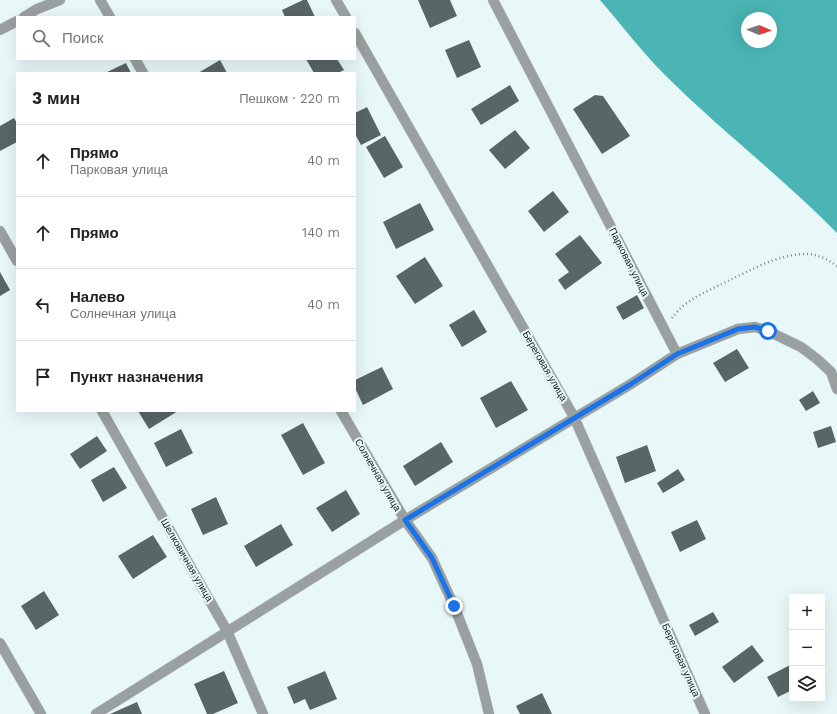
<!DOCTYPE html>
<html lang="ru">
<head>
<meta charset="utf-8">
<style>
	:root { --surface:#fff; --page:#f6f6f6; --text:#222; --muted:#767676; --line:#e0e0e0 }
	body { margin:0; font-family:"Work Sans",sans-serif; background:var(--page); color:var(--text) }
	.controls { position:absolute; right:12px; bottom:12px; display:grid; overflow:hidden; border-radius:0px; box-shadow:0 4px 16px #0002 }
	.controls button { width:36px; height:36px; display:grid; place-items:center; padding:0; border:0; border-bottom:1px solid var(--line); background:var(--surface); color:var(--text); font:20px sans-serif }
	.compass { position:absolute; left:741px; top:12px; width:36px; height:36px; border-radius:50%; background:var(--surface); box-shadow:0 4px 16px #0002; rotate:92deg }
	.stop { position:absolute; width:12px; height:12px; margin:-9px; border:3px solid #1a73e8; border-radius:50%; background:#fff }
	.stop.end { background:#1a73e8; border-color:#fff; box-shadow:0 1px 4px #0008 }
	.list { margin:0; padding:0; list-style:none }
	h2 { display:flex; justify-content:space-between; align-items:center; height:52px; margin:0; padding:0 16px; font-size:17px }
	h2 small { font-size:13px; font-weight:400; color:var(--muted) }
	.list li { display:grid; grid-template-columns:26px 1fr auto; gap:12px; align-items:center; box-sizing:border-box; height:72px; padding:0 16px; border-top:1px solid var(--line) }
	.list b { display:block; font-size:15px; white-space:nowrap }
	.list p { margin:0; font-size:13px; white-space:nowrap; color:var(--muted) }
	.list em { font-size:13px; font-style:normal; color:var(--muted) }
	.icon { flex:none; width:22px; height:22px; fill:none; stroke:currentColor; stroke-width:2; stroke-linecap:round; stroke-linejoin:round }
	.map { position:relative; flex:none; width:837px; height:714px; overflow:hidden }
	.search { position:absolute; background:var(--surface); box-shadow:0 4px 16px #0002; left:16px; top:16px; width:340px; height:44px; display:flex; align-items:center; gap:10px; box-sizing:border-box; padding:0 14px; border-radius:0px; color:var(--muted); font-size:15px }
	.panel { position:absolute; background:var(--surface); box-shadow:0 4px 16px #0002; left:16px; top:72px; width:340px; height:340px; border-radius:0px }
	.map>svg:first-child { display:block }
	.water { fill:#4ab5b4; fill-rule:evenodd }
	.building { fill:#596666 }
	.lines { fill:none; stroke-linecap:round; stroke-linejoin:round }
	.street-casing { stroke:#c7d5d5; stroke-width:11 }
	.path { stroke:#7e8989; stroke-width:2.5; stroke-dasharray:1 3; stroke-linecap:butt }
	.street { stroke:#9aa0a0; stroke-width:10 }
	.route { stroke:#1a73e8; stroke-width:5 }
	.labels { text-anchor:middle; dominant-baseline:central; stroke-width:4; stroke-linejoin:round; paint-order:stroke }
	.street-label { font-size:10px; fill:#1a2020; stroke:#e8f8f8 }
</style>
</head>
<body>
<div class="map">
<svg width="837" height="714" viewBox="0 0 837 714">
	<rect width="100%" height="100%" fill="#e8f8f8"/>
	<path class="water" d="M600 0H837V233C782 177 719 129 664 74 641 51 621 24 600 0ZM747 18H771V42H747Z"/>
	<path class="building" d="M303 0H307L315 17H285L282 10Z
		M418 0H450L457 16 430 28Z
		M469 40 481 67 457 78 445 50Z
		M306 59H337L344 70 338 73H314Z
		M220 60 227 73H198Z
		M126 63 131 73H105Z
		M510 85 519 101 481 125 471 109Z
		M595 95 603 96 630 136 602 154 573 109Z
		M367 107 381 135 361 145 355 134V113Z
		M14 118 17 123V142L0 151V126Z
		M515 130 530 148 505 169 489 150Z
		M385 136 403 167 384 178 366 147Z
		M553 191 569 212 544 232 528 211Z
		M420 203 434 230 396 249 383 222Z
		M580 235 602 263 565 290 558 280 569 272 555 254Z
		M425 257 443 286 415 304 396 276Z
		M0 272 10 290 0 296Z
		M637 295 644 308 623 320 616 307Z
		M474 310 487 332 462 347 449 325Z
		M737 349 749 368 725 382 713 363Z
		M382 367 393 389 363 405 355 388V380Z
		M511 381 528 410 496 428 480 398Z
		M813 391 820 403 806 411 799 400Z
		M138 411H178L149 429Z
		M303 423 325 463 303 475 281 435Z
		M831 426 836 442 818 448 813 432Z
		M181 429 193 453 166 467 154 443Z
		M97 436 107 451 80 469 70 454Z
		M441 442 453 462 415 486 403 466Z
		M647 445 656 471 625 483 616 457Z
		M114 467 127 488 103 502 91 480Z
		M678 469 685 480 663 493 657 483Z
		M346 490 360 514 332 532 316 508Z
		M216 497 228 524 203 535 191 509Z
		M697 520 706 539 680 552 671 532Z
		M281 524 293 545 256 567 244 546Z
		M153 535 167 557 133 579 118 556Z
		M44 591 59 615 36 630 21 606Z
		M713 612 719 622 695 636 689 625Z
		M752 645 764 661 734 683 722 667Z
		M792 664V690L778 697 767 677Z
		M224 671 238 703 213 714H207L194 684Z
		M325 671 337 699 310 710 305 699 294 704 287 687Z
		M542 693 552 714H520L516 706Z
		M137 702 142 714H110Z"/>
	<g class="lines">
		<defs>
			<path id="street" d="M100 0 110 17
				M336 0 346 17
				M493 0 677 354
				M24 17 37 9 60 0
				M0 30 17 21
				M355 33 574 417 705 714
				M135 59 143 73
				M0 231 17 261
				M102 411 227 631 263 714
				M341 411 405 520 432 558 454 606 477 664 489 714
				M0 643 41 714
				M96 714 405 520 631 384 677 354 738 329 755 327 768 331 801 347 817 359 831 372 837 389"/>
		</defs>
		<use href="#street" class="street-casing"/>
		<path class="path" d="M672 318C676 313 681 307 687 303 699 294 714 288 728 281 751 270 777 255 803 254 816 253 827 259 837 266"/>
		<use href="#street" class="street"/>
	</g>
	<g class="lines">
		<path class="route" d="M454 606 432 558 405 520 631 384 677 354 738 329 755 327 768 331"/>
	</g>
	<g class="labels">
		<g class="street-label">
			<text transform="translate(629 262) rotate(63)">Парковая улица</text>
			<text transform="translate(545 366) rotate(60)">Береговая улица</text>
			<text transform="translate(378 475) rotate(60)">Солнечная улица</text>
			<text transform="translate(187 560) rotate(60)">Шелковичная улица</text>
			<text transform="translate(681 660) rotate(66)">Береговая улица</text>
		</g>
	</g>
</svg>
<div class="controls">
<button>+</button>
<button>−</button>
<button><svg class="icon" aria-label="layers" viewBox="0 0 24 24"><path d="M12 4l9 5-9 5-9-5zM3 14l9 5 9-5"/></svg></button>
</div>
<svg class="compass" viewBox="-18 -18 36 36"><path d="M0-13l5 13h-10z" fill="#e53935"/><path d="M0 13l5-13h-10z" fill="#767676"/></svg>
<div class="stop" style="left:768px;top:331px"></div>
<div class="stop end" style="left:454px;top:606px"></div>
<div class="search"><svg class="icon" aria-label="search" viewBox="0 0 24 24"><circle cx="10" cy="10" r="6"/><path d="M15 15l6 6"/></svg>Поиск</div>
<section class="panel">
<h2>3 мин<small>Пешком · 220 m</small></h2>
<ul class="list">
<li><svg class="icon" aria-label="ahead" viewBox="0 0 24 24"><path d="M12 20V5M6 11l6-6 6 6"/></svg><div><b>Прямо</b><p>Парковая улица</p></div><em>40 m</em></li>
<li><svg class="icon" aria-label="ahead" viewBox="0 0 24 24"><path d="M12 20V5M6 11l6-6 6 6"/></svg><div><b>Прямо</b></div><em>140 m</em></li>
<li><svg class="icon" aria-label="left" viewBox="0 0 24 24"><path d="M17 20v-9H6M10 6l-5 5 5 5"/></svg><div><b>Налево</b><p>Солнечная улица</p></div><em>40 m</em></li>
<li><svg class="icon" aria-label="arrive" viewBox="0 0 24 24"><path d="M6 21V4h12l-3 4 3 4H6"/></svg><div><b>Пункт назначения</b></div></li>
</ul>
</section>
</div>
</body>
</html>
